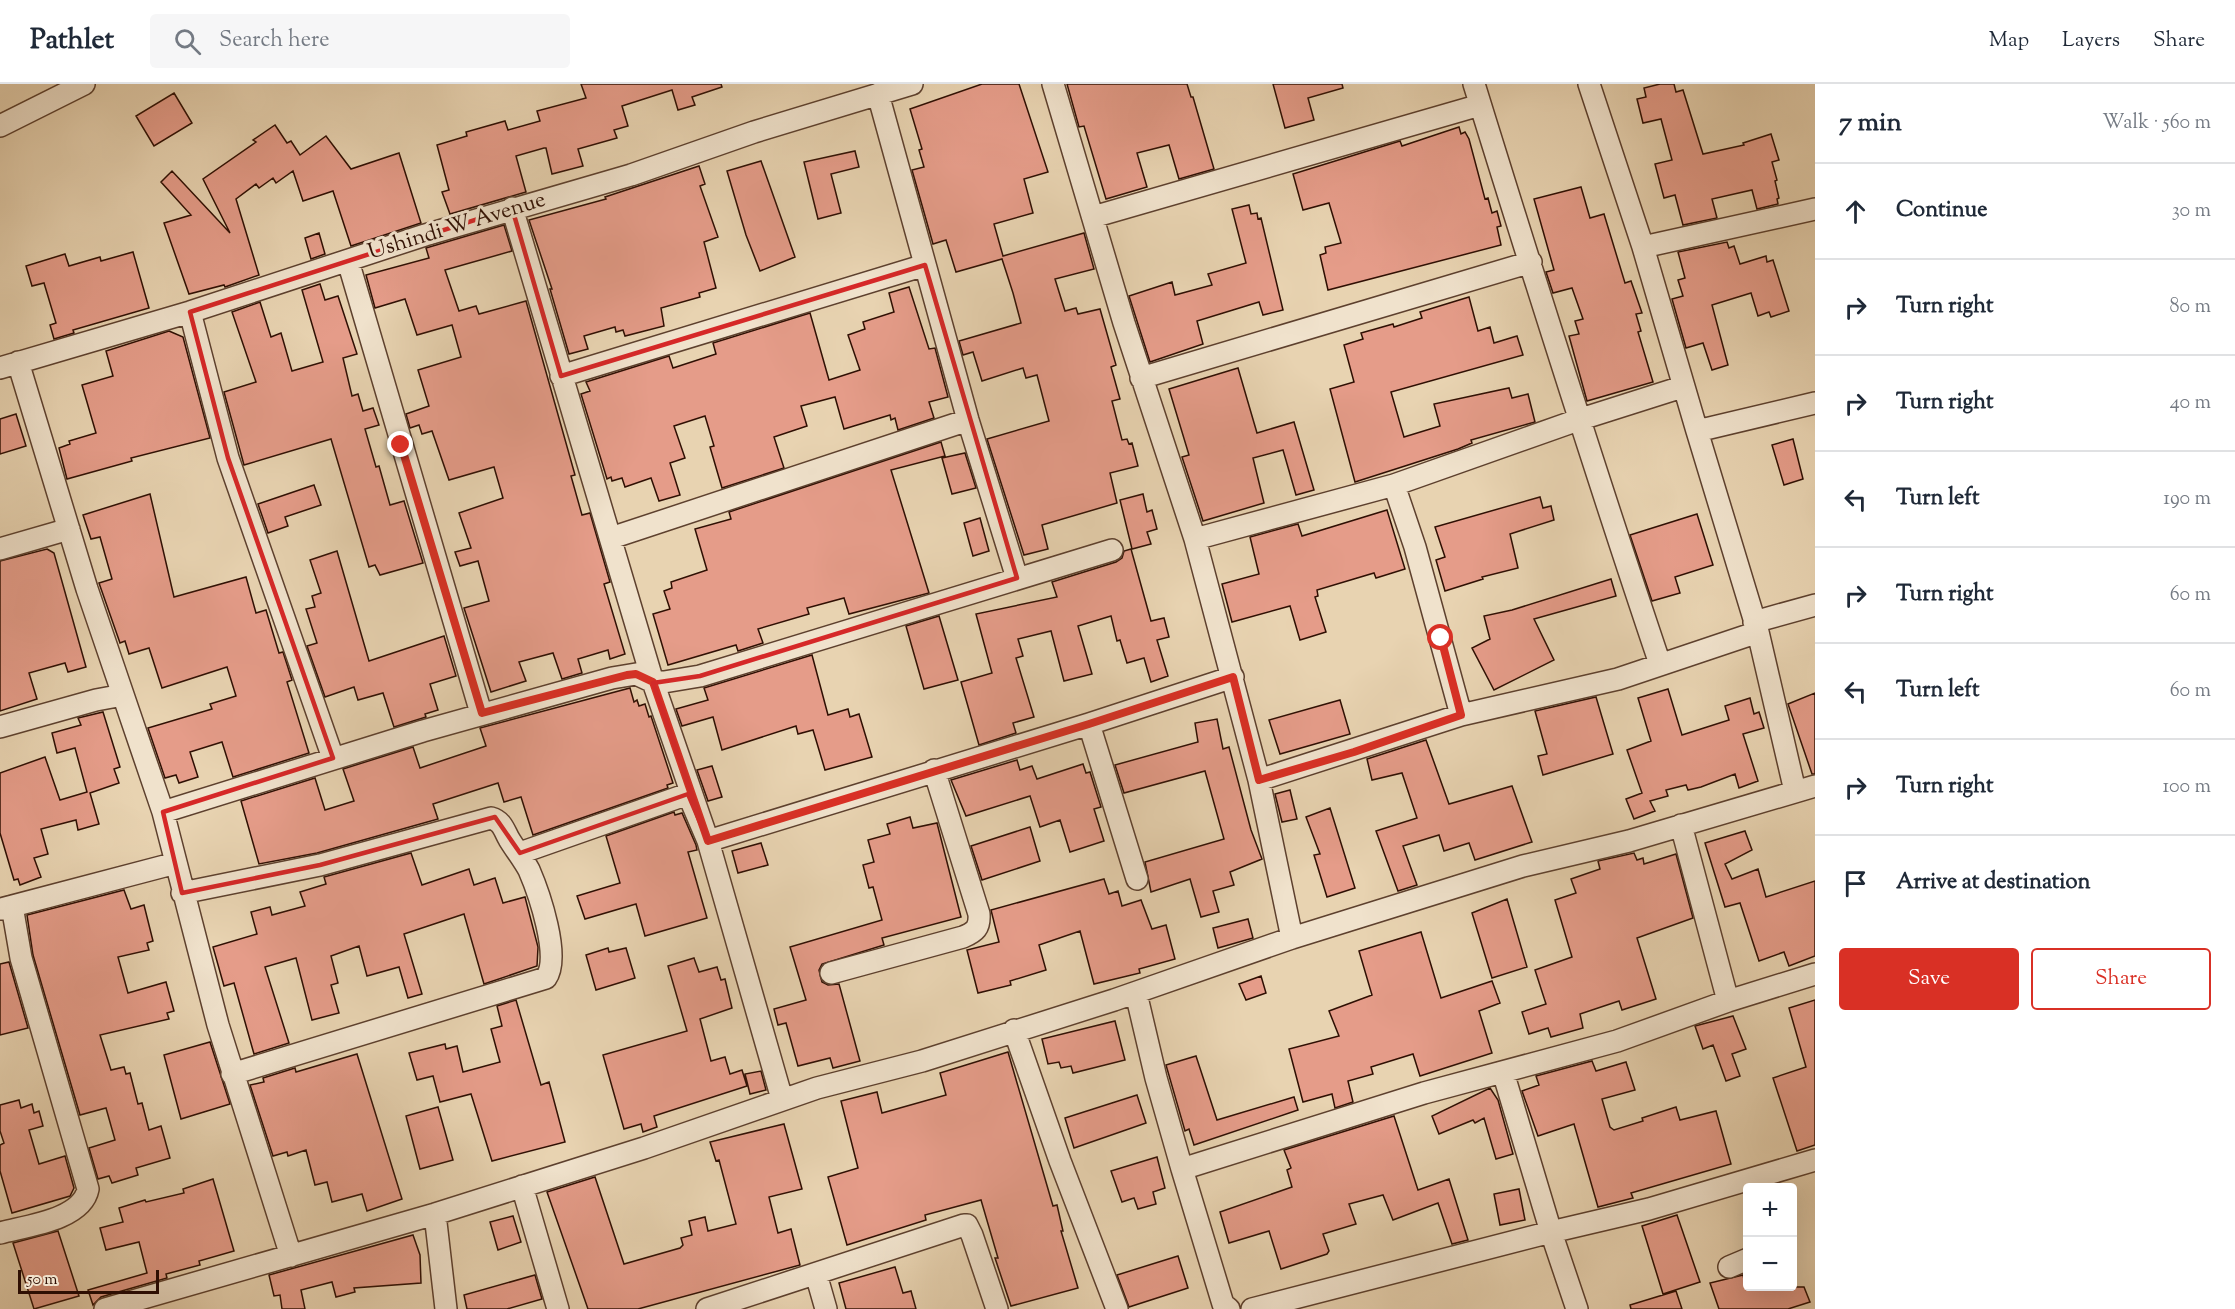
<!DOCTYPE html>
<html lang="en">
<head>
<meta charset="utf-8">
<style>
	:root { --surface:#fff; --page:#f6f6f7; --text:#1f2937; --muted:#747a83; --line:#e0e1e3; --accent:#d93025 }
	body { margin:0; font-family:"Sorts Mill Goudy",serif; background:var(--page); color:var(--text) }
	.controls { position:absolute; right:18px; bottom:18px; display:grid; overflow:hidden; border-radius:6px; box-shadow:0 6px 24px #0002 }
	.controls button { width:54px; height:54px; display:grid; place-items:center; padding:0; border:0; border-bottom:2px solid var(--line); background:var(--surface); color:var(--text); font:30px sans-serif }
	.scale { position:absolute; left:18px; bottom:15px; width:141px; box-sizing:border-box; padding-left:6px; border:3px solid #2f0f03; border-top:0; font-size:16px; line-height:21px; white-space:nowrap; color:#2f0f03; -webkit-text-stroke:4px #f0e2cc; paint-order:stroke }
	.stop { position:absolute; width:18px; height:18px; margin:-14px; border:4px solid #d93025; border-radius:50%; background:#fff }
	.stop.end { background:#d93025; border-color:#fff; box-shadow:0 2px 6px #0008 }
	.list { margin:0; padding:0; list-style:none }
	h2 { display:flex; justify-content:space-between; align-items:center; height:78px; margin:0; padding:0 24px; font-size:26px }
	h2 small { font-size:20px; font-weight:400; color:var(--muted) }
	.list li { display:grid; grid-template-columns:39px 1fr auto; gap:18px; align-items:center; box-sizing:border-box; height:96px; padding:0 24px; border-top:2px solid var(--line) }
	.list b { display:block; font-size:22px; white-space:nowrap }
	.list em { font-size:20px; font-style:normal; color:var(--muted) }
	.actions { display:flex; gap:12px; padding:18px 24px }
	.actions a { flex:1; padding:14px 0; border:2px solid var(--accent); border-radius:6px; text-align:center; font-size:21px; color:var(--accent) }
	.actions .main { background:var(--accent); color:#fff }
	.icon { flex:none; width:33px; height:33px; fill:none; stroke:currentColor; stroke-width:2; stroke-linecap:round; stroke-linejoin:round }
	.map { position:relative; flex:none; width:1815px; height:1225px; overflow:hidden }
	header { display:flex; align-items:center; gap:36px; box-sizing:border-box; height:84px; padding:0 30px; background:var(--surface); border-bottom:2px solid var(--line) }
	header strong { font-size:28px }
	nav { display:flex; gap:33px; margin-inline-start:auto; font-size:21px }
	.search { width:420px; height:54px; background:var(--page); display:flex; align-items:center; gap:15px; box-sizing:border-box; padding:0 21px; border-radius:6px; color:var(--muted); font-size:22px }
	main { display:flex }
	aside { flex:1; background:var(--surface) }
	.map>svg:first-child { display:block }
	.building { fill:#e59c89; stroke:#2f0f03; stroke-width:1.5 }
	.lines { fill:none; stroke-linecap:round; stroke-linejoin:round }
	.street-casing { stroke:#5d402e; stroke-width:24 }
	.street { stroke:#f0e2cc; stroke-width:21 }
	.route { stroke:#d93025; stroke-width:8 }
	.marked { fill:none; stroke:#d62828; stroke-width:4.5; stroke-linejoin:round }
	.labels { text-anchor:middle; dominant-baseline:central; stroke-width:6; stroke-linejoin:round; paint-order:stroke }
	.street-label { font-size:22px; fill:#2f0f03; stroke:#f0e2cc }
</style>
</head>
<body>
<header>
<strong>Pathlet</strong>
<div class="search"><svg class="icon" aria-label="search" viewBox="0 0 24 24"><circle cx="10" cy="10" r="6"/><path d="M15 15l6 6"/></svg>Search here</div>
<nav><a>Map</a><a>Layers</a><a>Share</a></nav>
</header>
<main>
<div class="map">
<svg width="1815" height="1225" viewBox="0 0 1815 1225">
	<rect width="100%" height="100%" fill="#e8d3b1"/>
	<filter id="stains"><feTurbulence type="fractalNoise" baseFrequency=".00333" numOctaves="4"/><feColorMatrix values="0 0 0 0 .2 0 0 0 0 .09 0 0 0 0 .02 0 0 0 .5 -.17"/></filter>
	<radialGradient id="worn" r=".72"><stop offset=".6" stop-color="#630" stop-opacity="0"/><stop offset="1" stop-color="#630" stop-opacity=".3"/></radialGradient>
	<path class="building" d="M581 0H721L722 3 692 13 695 21 678 26 672 6 622 22 628 42 614 46 617 54 578 65 583 82 552 90 546 64H544L516 72 526 108 450 130 442 108 449 106 437 61 467 52 466 48 505 37 508 46 540 37 537 27 586 14Z
		M982 0H1019L1048 88 1024 95 1033 129 994 140 1003 172 1084 149 1094 185 1055 195 1065 227 1076 224 1078 230 1100 225 1116 281 1111 283 1120 315 1112 317 1122 356 1127 355 1129 360 1132 359 1138 382 1110 389 1117 419 1042 441 1048 465 1024 471 987 355 1049 337 1037 291 1026 294 1023 284 982 297 973 268 963 271 959 257 1021 239 1013 209 1002 175 956 188 946 156 933 160 912 86 924 83 919 66 922 65 910 25Z
		M1067 0H1187L1191 13H1193L1214 85 1179 95 1169 61 1137 69 1147 103 1106 115 1084 42 1079 43Z
		M1273 0H1342L1343 4 1308 14 1314 36 1285 44Z
		M1660 0H1674L1676 8 1683 6 1703 70 1744 61 1743 59 1771 50 1779 76 1772 78 1777 96 1775 97 1779 114 1777 115 1778 120 1757 125 1752 106 1712 115 1717 134 1683 141 1675 111 1664 114 1655 80 1672 76 1661 35 1643 39 1637 15 1646 13 1644 4Z
		M174 9 192 39 154 62 136 32Z
		M275 41 287 59 291 57 300 71 326 52 351 85 399 69 421 139 351 162 333 107 303 117 293 87 276 99 273 94 259 104 256 100 236 115 259 191 225 203 224 201 189 210 164 139 191 131 161 98 172 87 230 149 203 95 256 58 253 56Z
		M1459 43 1461 50 1465 48 1469 55 1485 115 1488 114 1492 129 1497 127 1501 142 1497 143 1501 161 1328 206 1320 171 1326 169 1325 163 1341 159 1329 119 1303 126 1293 90 1400 57 1402 62Z
		M855 67 859 83 831 90 841 129 818 135 804 78Z
		M761 77 795 173 760 187 746 151 727 87Z
		M699 82 705 100 700 102 718 153 704 158 716 204 699 209 700 213 661 224 664 242 625 252 623 246 616 248 615 243 584 252 588 265 569 270 550 205H552L529 136 606 115 605 113Z
		M1581 103 1590 134 1604 130 1625 199 1631 197 1642 229 1636 230 1641 247 1638 248 1653 298 1587 317 1569 252 1579 250 1575 237 1583 235 1572 204 1553 209 1546 188 1554 186 1534 115Z
		M1249 121 1251 130 1257 129 1258 135 1261 134 1283 226 1263 231 1259 218 1197 237 1203 260 1150 278 1129 212 1172 198 1175 211 1212 201 1208 190 1246 179 1232 125Z
		M504 141 512 167 445 186 459 227 476 222 479 230 526 217 575 391 571 392 582 431 590 429 610 498 604 500 625 570 610 575 608 566 578 575 582 589 562 595 553 569 519 578 526 597 491 608 464 524 489 517 478 477 460 482 455 468 471 464 459 429 503 414 494 383 449 396 432 347 422 350 419 341 410 344 406 330 429 322 418 286 461 273 452 241 417 251 405 215 375 224 366 191 429 174 426 164Z
		M319 149 325 170 311 175 305 154Z
		M1727 158 1729 164 1734 162 1740 180 1766 172 1767 178 1773 176 1789 227 1771 233 1769 228 1758 232 1751 209 1712 221 1728 281 1712 286 1703 259 1686 264 1672 215 1683 212 1678 196 1685 194 1678 168Z
		M133 168 149 224 73 246 74 249 54 255 50 241 56 239 44 199 32 202 26 182 65 170 69 182 100 173 101 177Z
		M320 200 325 216 338 212 357 270 343 274 352 312 358 310 363 327 373 324 379 341 365 345 376 383 379 382 390 421 404 417 423 479 380 491 375 481 369 483 331 355 244 381 224 308 256 298 232 228 260 218 271 253 281 249 292 287 323 278 302 206Z
		M909 203 929 265 935 264 948 313 929 318 934 334 898 346 895 334 891 336 890 331 844 345 835 313 801 322 807 342 774 353 784 384 722 404 710 363 714 362 705 332 674 342 685 374 670 379 680 411 659 417 651 394 625 403 622 394 612 397 611 393 607 395 581 310 590 307 586 298 669 272 673 284 716 270 713 259 810 229 829 296 860 286 848 251 865 245 863 238 894 228 889 209Z
		M1469 213 1478 247 1490 243 1494 259 1517 252 1523 271 1391 308 1404 353 1440 342 1434 320 1509 304 1512 314 1528 310 1535 338 1471 356 1472 359 1458 365 1355 398 1330 305 1354 298 1344 261 1363 255 1361 249 1393 240 1394 243 1422 234 1420 228Z
		M169 247 183 253 210 354 131 374 132 377 67 395 59 364 70 360 69 357 96 349 82 301 113 292 106 267Z
		M1238 284 1257 349 1294 338 1314 406 1296 411 1283 366 1253 374 1264 419 1203 437 1182 373 1189 371 1169 305Z
		M16 330 26 362 0 370V335Z
		M1793 355 1803 395 1784 401 1772 361Z
		M941 358 945 372 891 386 929 509 849 530 844 514 807 524 809 530 758 545 763 559 738 567 736 561 668 581 653 530 670 525 664 507 672 504 671 498 707 486 695 445 731 435 729 428Z
		M965 369 976 404 952 410 942 374Z
		M314 401 321 421 285 433 288 442 268 449 258 420Z
		M150 410 174 513 246 493 256 529 266 526 279 569 283 568 292 596 287 598 309 669 233 693 222 658 190 668 198 693 179 699 176 691 165 694 148 644 212 625 210 620 236 612 227 583 162 604 149 564 129 570 125 557 120 559 99 499 112 495 100 453 91 455 83 431Z
		M1143 410 1147 428 1152 426 1157 445 1147 448 1151 460 1132 465 1120 416Z
		M1540 413 1543 424 1551 422 1554 436 1510 450 1518 484 1482 493 1483 495 1445 507 1436 476 1445 473 1435 443Z
		M1387 426 1405 485 1376 494 1374 489 1317 506 1318 512 1315 513 1326 548 1300 556 1290 522 1232 538 1222 500 1259 490 1250 453 1298 440 1302 452Z
		M1697 430 1713 481 1675 493 1680 509 1652 517 1630 451Z
		M980 434 989 467 973 472 964 439Z
		M47 465 54 469 86 583 68 588 65 579 29 589 37 615 0 627V477Z
		M1131 465 1151 537 1164 534 1169 553 1157 556 1168 592 1151 598 1144 574 1127 579 1120 556 1117 557 1111 532 1078 542 1092 590 1064 597 1051 547 1018 555 1023 572 1016 574 1034 633 1013 639 1016 649 979 661 961 598 992 589 976 530 1057 513 1052 498 1116 478 1122 474 1124 467Z
		M337 467 369 577 444 552 456 592 430 600 438 626 425 630 426 633 394 643 383 609 358 616 354 603 325 613 307 562 317 559 306 525 315 523 312 512 321 509 310 476Z
		M1611 495 1616 512 1534 535 1554 576 1494 606 1472 564 1490 555 1484 532 1512 526Z
		M939 532 958 596 924 605 906 542Z
		M812 571 828 631 848 625 850 633 859 630 872 673 825 686 813 646 798 650 796 642 722 666 713 633 682 642 676 625 708 616 704 604Z
		M630 604 634 618 637 616 639 622 645 620 649 633 651 632 673 699 667 701 668 704 533 751 521 713 504 718 498 699 433 720 438 735 317 769 259 780 241 717 315 694 325 726 354 717 343 685 413 663 420 684 486 662 480 644Z
		M1668 605 1682 651 1729 636 1725 622 1750 614 1754 630 1759 628 1764 644 1743 650 1758 697 1739 704 1735 690 1701 703 1688 706 1686 701 1666 706 1668 712 1650 717 1655 727 1634 735 1626 715 1642 709 1627 666 1651 657 1638 614Z
		M1815 609V690H1812L1788 620Z
		M1596 613 1613 670 1543 691 1538 672 1547 670 1535 627Z
		M1340 616 1350 650 1280 670 1269 636Z
		M103 628 120 683 114 685 119 699 90 709 99 740 78 746 76 736 41 745 48 770 34 774 41 793 20 801 18 795 14 796 0 749V689L45 673 60 716 87 708 75 664 57 669 52 649 81 641 78 634Z
		M1217 635 1223 665 1229 663 1251 746 1262 775 1230 788 1234 801 1213 807 1219 828 1201 833 1190 795 1151 808 1145 778 1224 755 1205 687 1124 709 1115 681 1198 658 1195 639Z
		M1426 656 1449 720 1512 702 1532 758 1475 776 1469 759 1444 767 1439 751 1403 762 1417 801 1398 807 1376 747 1417 734 1402 689 1372 696 1367 675Z
		M1017 676 1020 686 1032 682 1037 695 1083 680 1086 689 1090 688 1101 723 1094 725 1104 757 1070 768 1060 736 1040 743 1030 712 966 732 951 696Z
		M712 682 722 713 708 717 697 686Z
		M1290 706 1297 735 1282 738 1275 710Z
		M1330 724 1355 804 1327 813 1314 771 1320 770 1306 733Z
		M674 728 675 731 682 729 696 761 697 766 688 768 707 834 645 852 636 820 585 835 577 812 620 799 606 752Z
		M910 733 913 744 937 739 961 833 882 854 884 861 822 880 819 886 822 898 828 901 839 900 860 977 833 984 830 974 798 982 786 939 778 941 774 925 806 916 790 863 882 836 873 803 869 804 863 781 874 778 868 756 890 750 887 740Z
		M1030 743 1040 777 982 796 971 762Z
		M1745 747 1752 766 1725 780 1732 795 1758 785 1766 813 1815 797V872L1789 882 1784 868 1759 877 1740 819 1725 823 1705 759Z
		M761 759 768 781 738 789 732 767Z
		M411 769 422 801 469 785 474 801 495 794 503 819 525 813 538 863 537 882 484 900 464 830 404 850 422 910 408 914 399 883 367 892 359 862 331 872 338 899 331 901 339 929 312 936 296 874 265 883 289 959 254 970 234 899 224 902 213 863 257 850 251 828 270 823 272 831 305 822 300 808 326 800 324 793Z
		M1634 769 1637 776 1643 774 1644 780 1676 770 1693 834 1637 854 1656 915 1622 926 1619 917 1580 930 1583 944 1551 953 1548 944 1529 950 1522 928 1546 920 1535 886 1572 873 1555 816 1576 809 1571 795 1600 785 1598 777Z
		M1104 795 1109 810 1118 807 1122 822 1141 816 1152 845 1166 841 1175 875 1139 885 1140 889 1094 900 1080 847 1039 861 1046 886 1010 897 1011 901 978 909 967 866 999 858 991 826Z
		M124 806 131 825 144 821 153 857 147 859 149 866 118 873 128 909 166 898 174 927 167 929 169 935 100 951 111 986 124 983 126 990 130 989 138 1020 142 1019 149 1046 161 1042 170 1074 136 1084 138 1091 112 1099 109 1092 98 1095 89 1064 115 1056 106 1024 80 1031 33 871 27 831Z
		M1507 815 1527 883 1492 894 1472 829Z
		M1248 835 1253 854 1218 864 1213 844Z
		M1421 848 1441 914 1492 897 1500 919 1479 927 1492 969 1420 992 1413 970 1371 983 1373 990 1348 997 1353 1018 1335 1024 1332 1010 1303 1018 1289 965 1339 952 1329 927 1372 911 1359 867Z
		M608 864 609 868 626 864 635 894 596 906 586 871Z
		M694 874 699 888 717 883 721 896 725 895 732 924 700 935 711 977 725 973 730 990 742 986 747 1002 654 1032 657 1043 643 1048 641 1040 624 1045 603 971 687 947 668 882Z
		M9 878 28 944 0 951V880Z
		M1261 892 1266 909 1246 916 1239 900Z
		M516 916 541 1001 549 998 565 1058 492 1077 471 1010 440 1018 433 992 417 996 409 969 445 960 446 965 457 962 463 988 500 978 491 945 502 942 497 922Z
		M1815 916V1061L1797 1067 1773 994 1806 983 1789 924Z
		M1733 932 1746 965 1732 970 1740 992 1726 997 1713 961 1703 965 1695 942Z
		M1115 937 1125 976 1073 989 1071 982 1061 984 1059 978 1048 980 1042 955Z
		M210 958 230 1020 181 1035 164 971Z
		M1008 968 1053 1122 1057 1121 1063 1147H1061L1078 1204 1011 1222 995 1174H998L981 1116 925 1131 926 1136 847 1161 828 1093 858 1084 841 1017 877 1008 882 1029 946 1011 940 989Z
		M357 970 402 1115 367 1127 362 1110 332 1118 327 1098 315 1101 306 1066 288 1072 287 1068 273 1072 250 1001 264 998 263 994 295 984 296 988Z
		M1196 972 1217 1036 1294 1013 1298 1026 1194 1061 1189 1045 1185 1047 1166 981Z
		M1592 977 1596 987 1626 978 1635 1006 1602 1015 1610 1043 1614 1046 1643 1037 1642 1034 1676 1023 1680 1036 1716 1027 1731 1080 1631 1109 1633 1114 1598 1123 1574 1040 1538 1052 1522 1007 1539 1001 1536 992Z
		M761 987 766 1006 750 1010 745 990Z
		M1490 1004 1498 1016 1513 1070 1496 1075 1484 1034 1475 1039 1473 1036 1439 1050 1432 1032Z
		M1137 1011 1146 1039 1074 1064 1065 1034Z
		M19 1016 21 1024 32 1020 34 1029 39 1027 43 1042 29 1046 39 1080 65 1072 74 1104 70 1112 12 1129 0 1087V1061L4 1059 0 1047V1021Z
		M438 1023 453 1076 420 1085 406 1032Z
		M1394 1032 1418 1106 1449 1095 1468 1156 1452 1160 1438 1119 1393 1136 1383 1111 1349 1120 1356 1140 1323 1150 1329 1167 1327 1170 1281 1185 1269 1147 1229 1159 1220 1128 1292 1103 1287 1086 1291 1084 1284 1066Z
		M784 1040 802 1105 769 1113 778 1149 791 1145 800 1181 638 1225H588L547 1108 595 1093 624 1180 680 1164 683 1161 681 1154 692 1151 689 1137 705 1133 708 1147 736 1140 719 1076 716 1077 710 1058Z
		M1157 1073 1165 1104 1153 1108 1156 1120 1138 1125 1134 1114 1122 1118 1111 1087Z
		M213 1095 234 1167 199 1177 200 1181 166 1190 167 1194 101 1213 93 1221 88 1206 147 1189 139 1158 106 1166 100 1144 123 1138 119 1124 145 1116 146 1118 184 1109 183 1105Z
		M1519 1105 1525 1136 1500 1141 1494 1110Z
		M1677 1131 1700 1198 1663 1210 1642 1142Z
		M513 1132 521 1158 498 1166 490 1138Z
		M58 1147 79 1212 34 1225 13 1159Z
		M413 1151 420 1171 421 1199 354 1204 355 1208 336 1213 332 1198 301 1206 305 1225H282L280 1211 274 1212 269 1191Z
		M1178 1172 1188 1204 1129 1223 1117 1191Z
		M895 1183 903 1209 911 1207 916 1225H846L839 1199Z
		M535 1191 542 1215 507 1225H467L464 1211Z
		M1743 1191 1746 1203H1804L1810 1218 1788 1225H1719L1710 1199Z
		M1676 1207 1682 1225H1631L1630 1221Z"/>
	<g class="lines">
		<defs>
			<path id="street" d="M1474 0C1534 194 1595 387 1660 580
				M1589 0 1643 163 1697 347 1815 319
				M878 10 968 336 1017 494
				M0 42 84 0
				M512 124 653 598 708 757 782 1015
				M1093 133 1480 21
				M1643 163 1815 125
				M348 177 481 629
				M190 228 228 374 333 674
				M18 278 87 505 163 728 423 647 612 594 636 590 653 598H664L700 592 1112 466
				M0 284 190 228 425 151 631 91 754 48 912 0
				M561 292 925 181
				M1141 294 1531 178
				M1697 347 1758 548 1795 707
				M611 454 968 336
				M1195 455 1394 401 1578 336 1682 303
				M0 465 69 445
				M1754 538 1815 521
				M1461 631 1618 595 1758 548
				M1089 640 1137 795
				M0 643 96 616 123 611
				M1259 696 1461 631 1415 463 1394 401
				M163 728 218 941 291 1172
				M1681 741 1728 917
				M520 769 688 710 708 757 1089 640 1233 593
				M182 809 320 781 491 734C502 737 504 746 509 755 515 765 523 775 529 786 539 809 561 873 546 894L232 990
				M1 825 176 779
				M1292 854 1523 782 1629 757 1815 702
				M831 889 963 853C975 848 980 844 979 830L934 686
				M1136 909 1156 994 1182 1085 1424 1009 1617 957 1728 917 1815 890
				M1014 946 1060 1077 1117 1225
				M1503 988 1551 1148 1649 1125 1815 1076
				M1182 1085 1223 1220 1229 1225
				M522 1102 558 1225
				M435 1130 446 1225
				M0 1149C26 1142 82 1136 88 1105L21 874 12 822
				M1729 1183 1748 1175
				M816 1190 826 1225
				M105 1225 435 1130 644 1064 817 1004 922 977 1114 916 1292 854 1259 696 1195 455 1124 239 1053 0
				M707 1225 964 1141H967L972 1151 997 1225
				M1252 1225 1551 1148 1577 1225"/>
		</defs>
		<use href="#street" class="street-casing"/>
		<use href="#street" class="street"/>
	</g>
	<g class="lines">
		<path class="route" d="M401 361 482 629 627 591 636 590 653 598 708 757 1089 640 1233 593 1259 696 1354 668 1461 631 1441 554"/>
	</g>
	<path class="marked" d="M512 124 561 292 925 181 1017 494 700 592 653 599 708 757 688 710 520 769 495 733 320 781 182 809 163 728 333 674 228 374 190 228Z"/>
	<g class="labels">
		<g class="street-label">
			<text transform="translate(457 143) rotate(-17)">Ushindi W Avenue</text>
		</g>
	</g>
	<rect width="100%" height="100%" filter="url(#stains)"/>
	<rect width="100%" height="100%" fill="url(#worn)"/>
</svg>
<div class="controls">
<button>+</button>
<button>−</button>
</div>
<div class="scale">50 m</div>
<div class="stop" style="left:1441px;top:554px"></div>
<div class="stop end" style="left:401px;top:361px"></div>
</div>
<aside>
<h2>7 min<small>Walk · 560 m</small></h2>
<ul class="list">
<li><svg class="icon" aria-label="ahead" viewBox="0 0 24 24"><path d="M12 20V5M6 11l6-6 6 6"/></svg><div><b>Continue</b></div><em>30 m</em></li>
<li><svg class="icon" aria-label="right" viewBox="0 0 24 24"><path d="M7 20v-9h11M14 6l5 5-5 5"/></svg><div><b>Turn right</b></div><em>80 m</em></li>
<li><svg class="icon" aria-label="right" viewBox="0 0 24 24"><path d="M7 20v-9h11M14 6l5 5-5 5"/></svg><div><b>Turn right</b></div><em>40 m</em></li>
<li><svg class="icon" aria-label="left" viewBox="0 0 24 24"><path d="M17 20v-9H6M10 6l-5 5 5 5"/></svg><div><b>Turn left</b></div><em>190 m</em></li>
<li><svg class="icon" aria-label="right" viewBox="0 0 24 24"><path d="M7 20v-9h11M14 6l5 5-5 5"/></svg><div><b>Turn right</b></div><em>60 m</em></li>
<li><svg class="icon" aria-label="left" viewBox="0 0 24 24"><path d="M17 20v-9H6M10 6l-5 5 5 5"/></svg><div><b>Turn left</b></div><em>60 m</em></li>
<li><svg class="icon" aria-label="right" viewBox="0 0 24 24"><path d="M7 20v-9h11M14 6l5 5-5 5"/></svg><div><b>Turn right</b></div><em>100 m</em></li>
<li><svg class="icon" aria-label="arrive" viewBox="0 0 24 24"><path d="M6 21V4h12l-3 4 3 4H6"/></svg><div><b>Arrive at destination</b></div></li>
</ul>
<div class="actions"><a class="main">Save</a><a>Share</a></div>
</aside>
</main>
</body>
</html>
